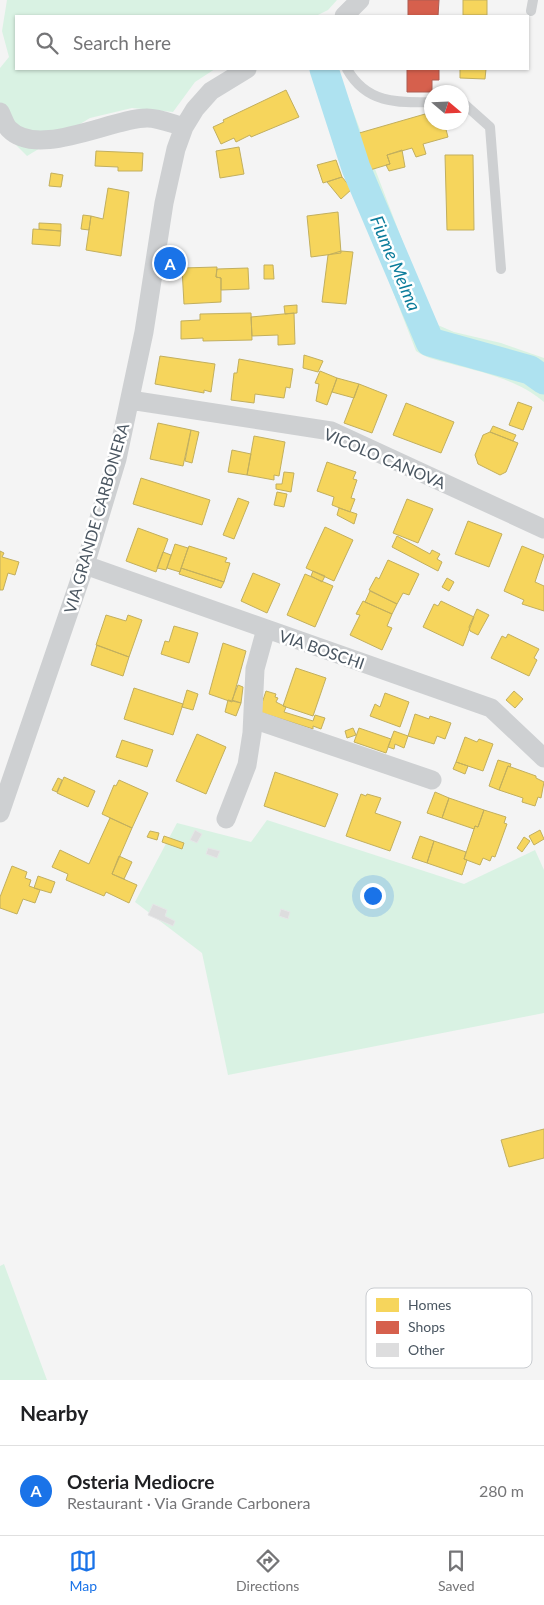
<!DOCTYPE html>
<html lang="en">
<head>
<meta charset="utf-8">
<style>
	:root { --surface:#fff; --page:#f6f6f6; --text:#202124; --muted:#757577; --line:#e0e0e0; --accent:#1a73e8 }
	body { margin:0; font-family:Lato,sans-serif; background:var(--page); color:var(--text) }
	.compass { position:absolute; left:424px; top:85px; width:45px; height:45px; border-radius:50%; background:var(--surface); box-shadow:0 1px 4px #0004; rotate:109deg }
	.you { position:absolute; left:372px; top:895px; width:18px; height:18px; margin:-12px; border:4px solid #fff; border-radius:50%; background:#1a73e8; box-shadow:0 0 0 8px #1a73e833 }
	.badge { display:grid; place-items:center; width:32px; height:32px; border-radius:50%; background:var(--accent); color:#fff; font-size:16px; font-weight:700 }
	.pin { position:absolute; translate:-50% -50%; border:2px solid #fff; box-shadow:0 1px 5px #0006 }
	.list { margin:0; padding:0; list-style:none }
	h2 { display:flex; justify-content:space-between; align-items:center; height:65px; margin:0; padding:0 20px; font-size:21px }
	h2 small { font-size:16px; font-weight:400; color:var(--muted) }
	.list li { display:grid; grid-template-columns:32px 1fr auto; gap:15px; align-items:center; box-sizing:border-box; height:90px; padding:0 20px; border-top:1px solid var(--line) }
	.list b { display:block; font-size:19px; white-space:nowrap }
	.list p { margin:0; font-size:16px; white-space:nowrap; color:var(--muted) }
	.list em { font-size:16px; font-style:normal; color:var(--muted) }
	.icon { flex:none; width:28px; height:28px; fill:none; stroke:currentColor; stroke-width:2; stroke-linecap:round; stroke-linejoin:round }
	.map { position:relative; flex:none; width:544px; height:1380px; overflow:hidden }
	.search { position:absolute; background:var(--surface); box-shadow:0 1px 4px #0004; left:15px; right:15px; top:15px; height:55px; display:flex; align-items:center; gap:12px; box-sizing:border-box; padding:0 18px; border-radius:0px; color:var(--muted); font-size:19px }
	.sheet { height:155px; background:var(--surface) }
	nav { display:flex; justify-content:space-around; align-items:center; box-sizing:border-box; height:70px; border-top:1px solid var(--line); background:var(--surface); font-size:14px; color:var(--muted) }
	nav a { display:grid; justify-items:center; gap:2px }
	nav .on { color:var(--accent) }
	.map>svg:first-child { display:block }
	.green { fill:#d9f2e3 }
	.homes { fill:#f6d55c; stroke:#c2af5e }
	.shops { fill:#d6604d; stroke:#ac5d53 }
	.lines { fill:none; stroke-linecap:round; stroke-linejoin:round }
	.river { stroke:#aee2f0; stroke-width:29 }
	.building { fill:#ddddde; stroke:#e5e6e7 }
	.lane { stroke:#ced0d2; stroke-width:10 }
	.street { stroke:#ced0d2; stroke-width:19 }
	.labels { text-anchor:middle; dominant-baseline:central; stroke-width:5; stroke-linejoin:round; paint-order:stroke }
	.street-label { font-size:16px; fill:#4a5661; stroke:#fff }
	.water-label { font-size:18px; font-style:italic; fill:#0c7c9b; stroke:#fff }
	.key { fill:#fff; stroke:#c9ccd0; stroke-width:1 }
	.key-label { font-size:14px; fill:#4a5661 }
</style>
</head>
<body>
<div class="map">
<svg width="544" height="1380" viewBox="0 0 544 1380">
	<rect width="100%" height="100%" fill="#f4f4f4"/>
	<path class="green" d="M7 0H337L328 10 316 16H16V69H215L195 82 173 112 132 108 90 118 27 156 0 129V68L9 57 2 31Z
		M313 69H337L410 261 426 313 433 323 454 332 501 343 544 358V402C520 381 486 373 455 365 442 361 427 359 416 351L344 165Z
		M267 820 464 884 535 850 544 870V1013L228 1075 202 953 135 902 177 823 251 842Z
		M4 1264 47 1380H0V1266Z"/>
	<path class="homes" d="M463 0H487V15H463Z
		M460 69H486L485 79 460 78Z
		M286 90 299 117 251 137 250 135 236 142 234 138 221 144 213 127 224 122 223 120Z
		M432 112V122H444L448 137 423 144 426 154 416 157 412 148 387 155 390 164 370 170 367 160 345 166 335 140Z
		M239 147 244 174 220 178 216 151Z
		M402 150 405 167 389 171 386 165 390 164 387 155Z
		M96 151 143 153 142 171H118V167L95 166Z
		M445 155H473L474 230H447Z
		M336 160 342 177 323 183 317 165Z
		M51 173 63 175 61 187 49 186Z
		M342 177 352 189 341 199 327 182Z
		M108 188 129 192 121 256 86 250 91 216 103 219Z
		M338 212 341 253 311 257 307 216Z
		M83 215 91 216 89 230 81 229Z
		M39 223 61 224V231L39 229Z
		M33 229 61 231 60 246 32 244Z
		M341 251 353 252 346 304 322 302 328 255Z
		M264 265H273L274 279H264Z
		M217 267 216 277 221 278V302L184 304 182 268Z
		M248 268 249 289 221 290V278L216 277 217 269Z
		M297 305V313L285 314 284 306Z
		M251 313 252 340 203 341V338L181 339V321L200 320V314Z
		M294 313 295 344 278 345V335L252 336 251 317Z
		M304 355 323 361 318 372 303 368Z
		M160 356 215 364 211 392 204 390V393L155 384Z
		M239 359 293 369 290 388 286 387 284 398 255 394 254 403 231 400 234 373H237Z
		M320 371 337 378 327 405 316 401 319 384 315 383Z
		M337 378 359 384 354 398 332 392Z
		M359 384 387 395 372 433 344 423Z
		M518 402 532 407 523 430 509 425Z
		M406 403 454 422 441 453 393 435Z
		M158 423 191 430 183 466 150 459Z
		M493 426 516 435 513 441 490 432Z
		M191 430 199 432 192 463 185 461Z
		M490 432 518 443 506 472 500 475 478 464 475 455 483 435Z
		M254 436 285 442 279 476 274 475V480L247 475Z
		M232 450 251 454 247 475 228 472Z
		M327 462 356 472 353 479 357 480 351 498 355 499 350 512 332 505 334 497 317 491Z
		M284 472 294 473 291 492 276 489V484H282Z
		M141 478 210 500 202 525 133 504Z
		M277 492 287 494 284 507 274 505Z
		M238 498 249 502 234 539 223 535Z
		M407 499 433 509 418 543 393 533Z
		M339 508 357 514 354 524 337 515Z
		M468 521 502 534 489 567 455 554Z
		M325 527 353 540 334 581 306 568Z
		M138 528 168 539 156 572 126 561Z
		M397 536 430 554 432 550 440 554 437 559 442 562 438 571 392 547Z
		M175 544 188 548 180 572 167 568Z
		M189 546 227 558 225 562 230 563 224 582 181 568Z
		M522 546 544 555 535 582 544 586V611L522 604 524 600 504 591Z
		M0 551 4 553 2 557 19 562 15 575 8 573 3 590H0Z
		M163 552 171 555 166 570 157 568Z
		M388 560 419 574 409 595 403 593 397 604 369 590 376 577 379 579Z
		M181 568 224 582 221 588 179 574Z
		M313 571 325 576 322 582 311 576Z
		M253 573 280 584 267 613 241 601Z
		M305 574 333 586 315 627 287 615Z
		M447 578 454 582 449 591 442 587Z
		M370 591 397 604 392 614 365 602Z
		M363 601 392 614 387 626 392 628 382 650 350 635 360 615 356 614Z
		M441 601 474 617 463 646 423 627 434 604 438 606Z
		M477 609 489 615 478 635 470 631 469 627Z
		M106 615 126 621 128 615 142 620 129 657 96 645Z
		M174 626 198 633 189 663 161 654 165 641 169 642Z
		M508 634 539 649 534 658 537 660 529 676 491 658 502 636 506 638Z
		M223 643 246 651 232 702 209 694Z
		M97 645 129 657 123 676 91 665Z
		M296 668 326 678 313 716 283 706Z
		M238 685 243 687 241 703 232 700Z
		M134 688 183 704 173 735 124 719Z
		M187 690 198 694 193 710 182 707Z
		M266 691 276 694 275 697 278 698 276 702 286 707 284 712 313 721 315 715 325 718 321 729 313 726V729L259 712Z
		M514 691 523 699 515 708 506 700Z
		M385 693 409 702 400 727 370 716 375 704 380 707Z
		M228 700 241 703 236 716 225 712Z
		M415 714 429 719 430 716 451 723 445 739 437 736 434 744 408 736Z
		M353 728 356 735 347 738 345 731Z
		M359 728 391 739 386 753 354 742Z
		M394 731 408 736 404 748 395 744 394 749 388 747Z
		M197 734 226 747 206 794 176 781Z
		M465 737 477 742 479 739 493 744 483 771 456 762Z
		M122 740 153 750 147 767 116 757Z
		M498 760 511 764 510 767 508 766 499 790 489 786Z
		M456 762 468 766 465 774 453 769Z
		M508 766 536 776V778L544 782 541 798 538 797 535 806 522 802 523 798 499 790Z
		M275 772 338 794 325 827 264 806Z
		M64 777 95 791 88 807 57 793Z
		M58 778 62 780 57 792 52 790Z
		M119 780 148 793 132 828 102 814 114 785 116 786Z
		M435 792 449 798 442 818 427 813Z
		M361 794 366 796 367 794 381 798 375 813 401 822 390 851 346 836Z
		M449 798 484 810 478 827 475 826 474 829 442 818Z
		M484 810 506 817 504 823 507 824 495 857 492 856 490 861 483 858 480 865 464 859 475 826 478 827Z
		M110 818 132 828 112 874 137 885 129 903 106 892 104 896 66 880 68 874 52 867 60 850 89 864Z
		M540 830 544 839 534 845 529 836Z
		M150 831 159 833 157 840 147 837Z
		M164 836 184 843 182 849 162 842Z
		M420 836 434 841 427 863 412 858Z
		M524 837 530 841 522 852 517 848Z
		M434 841 466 852 464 859 467 860 462 875 427 863Z
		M119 856 132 862 124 879 112 874Z
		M12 866 27 872 25 878 31 880 29 886 40 890 35 903 23 899 17 914 0 908V897Z
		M38 876 55 882 51 893 34 888Z
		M544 1129V1158L509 1167 501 1140Z"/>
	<path class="shops" d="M408 0H439L438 16H408Z
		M407 69H439V80H432V92H407Z"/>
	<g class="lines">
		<path class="river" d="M324 69 356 168 430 342 530 370 544 380"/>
	</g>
	<path class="building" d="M195 830 202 834 197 843 190 840Z
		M208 848 220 851 217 858 206 854Z
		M153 904 167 910 165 916 175 921 173 926 148 915Z
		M281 909 290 912 288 919 279 916Z"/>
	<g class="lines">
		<path class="lane" d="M531 11 533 0
			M347 69C366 103 396 103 432 102
			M462 102 490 127 501 269"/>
		<path class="street" d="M344 16 360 0
			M0 112C3 117 5 125 9 129 38 159 112 118 147 118 159 118 173 124 184 127
			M130 400 331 431 544 529
			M85 565 491 708 544 758
			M253 719 432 780
			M0 813 85 565 117 459 144 332 164 203 176 149 184 127 195 109 211 91 247 69
			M226 819 247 765 252 733 255 669 266 629"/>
	</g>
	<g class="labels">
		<g class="street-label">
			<text transform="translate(385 458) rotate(23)">VICOLO CANOVA</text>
			<text transform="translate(96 518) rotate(-74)">VIA GRANDE CARBONERA</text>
			<text transform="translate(322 649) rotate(19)">VIA BOSCHI</text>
		</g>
		<g class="water-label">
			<text transform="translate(396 263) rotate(67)">Fiume Melma</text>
		</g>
	</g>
	<rect x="366" y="1288" width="166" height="80" rx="8" class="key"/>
	<rect x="376" y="1298" width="23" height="14" fill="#f6d55c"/>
	<rect x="376" y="1321" width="23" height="13" fill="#d6604d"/>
	<rect x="376" y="1343" width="23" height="14" fill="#ddddde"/>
	<g class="key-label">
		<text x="408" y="1310">Homes</text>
		<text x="408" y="1332">Shops</text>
		<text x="408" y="1355">Other</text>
	</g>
</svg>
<svg class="compass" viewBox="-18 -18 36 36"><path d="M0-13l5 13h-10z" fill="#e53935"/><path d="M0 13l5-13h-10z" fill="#757577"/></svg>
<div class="you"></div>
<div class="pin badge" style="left:170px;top:263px">A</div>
<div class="search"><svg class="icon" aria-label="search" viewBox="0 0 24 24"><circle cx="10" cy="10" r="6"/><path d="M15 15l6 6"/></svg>Search here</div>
</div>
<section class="sheet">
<h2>Nearby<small></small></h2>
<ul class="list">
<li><span class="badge">A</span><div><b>Osteria Mediocre</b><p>Restaurant · Via Grande Carbonera</p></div><em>280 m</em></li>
</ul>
</section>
<nav>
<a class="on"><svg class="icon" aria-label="map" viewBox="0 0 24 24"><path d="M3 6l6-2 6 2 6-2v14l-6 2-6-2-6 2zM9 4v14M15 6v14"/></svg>Map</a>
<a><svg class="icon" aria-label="directions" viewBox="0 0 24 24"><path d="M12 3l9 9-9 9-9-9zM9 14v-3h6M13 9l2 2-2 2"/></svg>Directions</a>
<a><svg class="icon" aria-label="saved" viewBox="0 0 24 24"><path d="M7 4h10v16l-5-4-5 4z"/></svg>Saved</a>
</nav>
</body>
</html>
